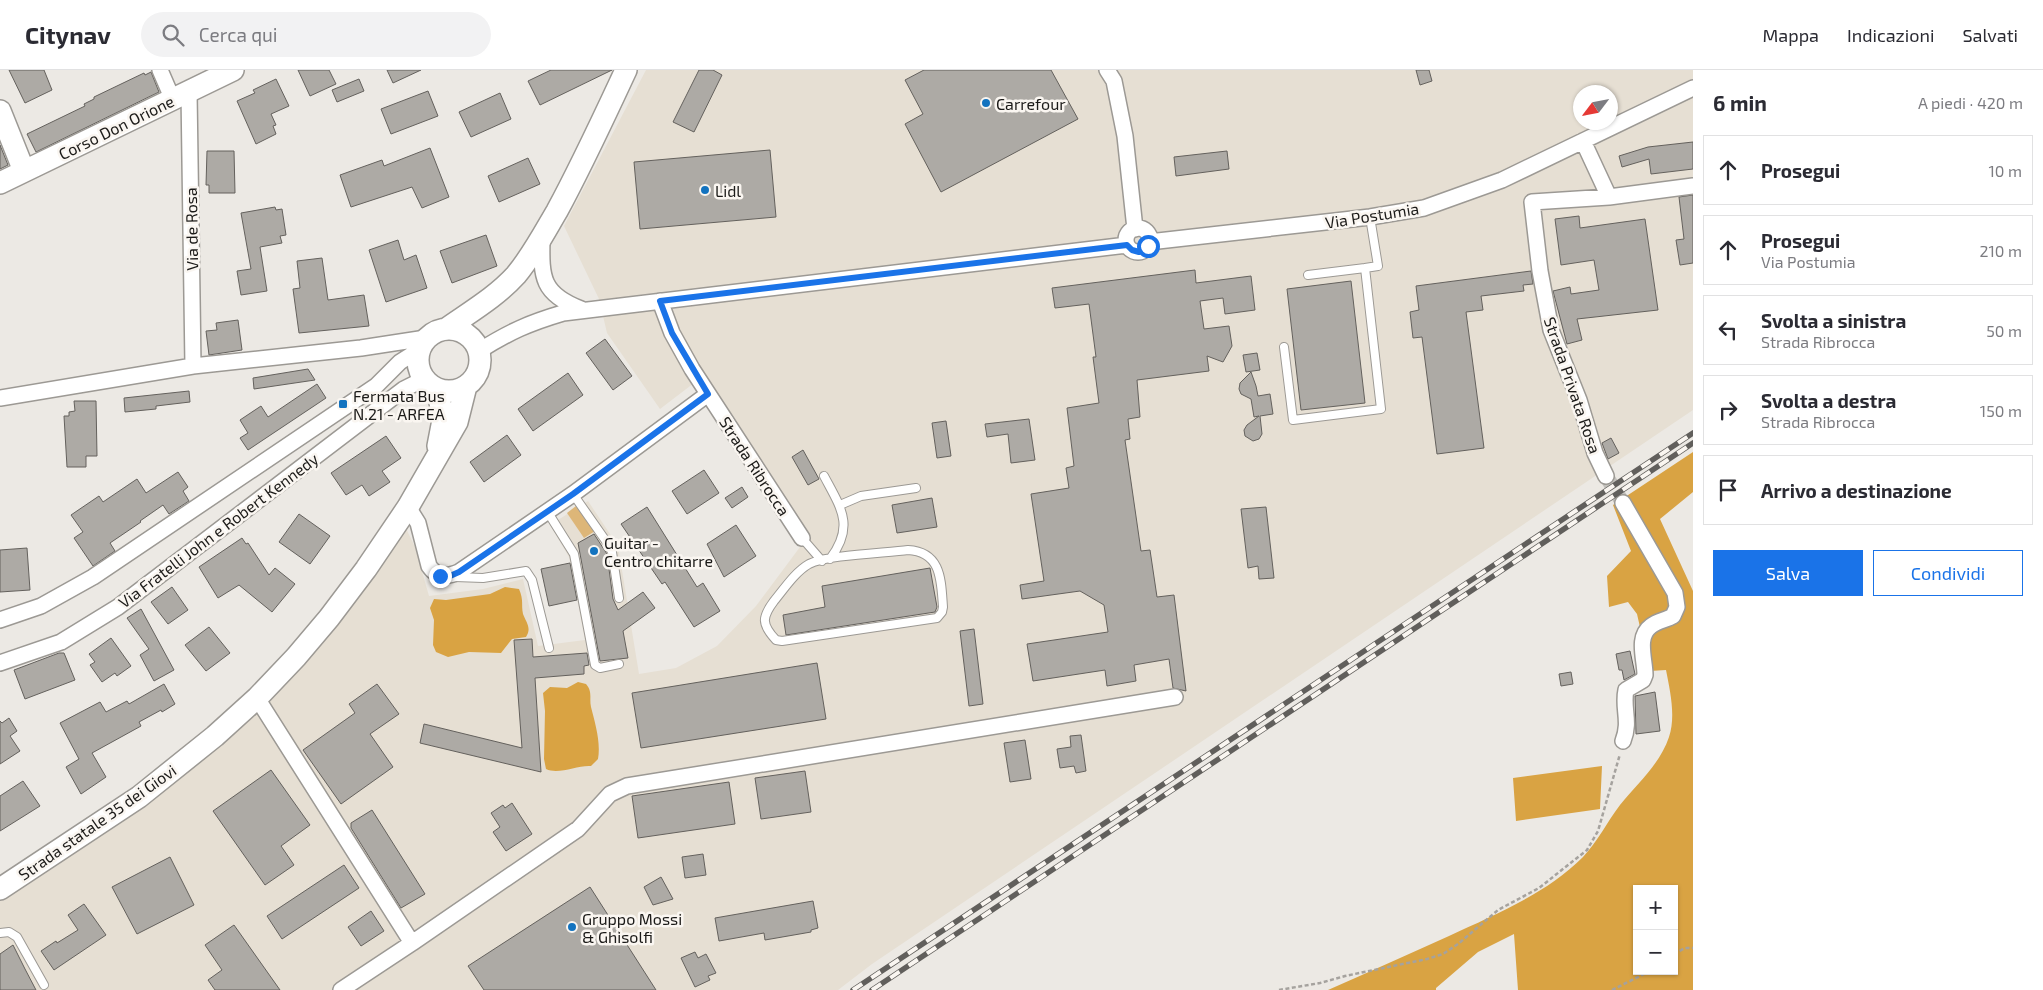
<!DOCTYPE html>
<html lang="it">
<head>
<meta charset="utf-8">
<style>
	:root { --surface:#fff; --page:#f2f2f3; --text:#2b2b33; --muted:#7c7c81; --line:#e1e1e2; --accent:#1a73e8 }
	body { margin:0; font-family:"Exo 2",sans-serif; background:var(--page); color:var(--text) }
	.controls { position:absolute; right:15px; bottom:15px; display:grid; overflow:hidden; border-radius:0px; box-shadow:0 1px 4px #0004 }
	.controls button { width:45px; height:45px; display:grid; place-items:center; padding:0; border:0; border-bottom:1px solid var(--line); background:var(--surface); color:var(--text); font:25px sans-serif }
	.compass { position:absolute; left:1573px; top:15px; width:45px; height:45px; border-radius:50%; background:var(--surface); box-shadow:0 1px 4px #0004; rotate:238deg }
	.stop { position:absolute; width:15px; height:15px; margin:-11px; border:4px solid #1a73e8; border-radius:50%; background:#fff }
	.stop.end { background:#1a73e8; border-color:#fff; box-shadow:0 1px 5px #0008 }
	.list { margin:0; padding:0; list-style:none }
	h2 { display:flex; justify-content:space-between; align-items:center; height:65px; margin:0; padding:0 20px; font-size:21px }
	h2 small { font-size:16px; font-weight:400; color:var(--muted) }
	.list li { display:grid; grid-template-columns:32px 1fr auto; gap:15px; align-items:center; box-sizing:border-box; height:70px; margin:0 10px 10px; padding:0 10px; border:1px solid var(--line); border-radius:0px }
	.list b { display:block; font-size:19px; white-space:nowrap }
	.list p { margin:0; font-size:16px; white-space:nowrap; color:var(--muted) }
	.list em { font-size:16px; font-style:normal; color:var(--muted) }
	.actions { display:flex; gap:10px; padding:15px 20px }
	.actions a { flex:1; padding:11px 0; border:1px solid var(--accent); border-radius:0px; text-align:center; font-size:18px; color:var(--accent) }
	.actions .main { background:var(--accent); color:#fff }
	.icon { flex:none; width:28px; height:28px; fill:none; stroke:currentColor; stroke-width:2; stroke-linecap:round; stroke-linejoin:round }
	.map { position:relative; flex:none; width:1693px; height:920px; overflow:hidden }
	header { display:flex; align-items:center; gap:30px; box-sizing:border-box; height:70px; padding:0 25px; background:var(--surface); border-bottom:1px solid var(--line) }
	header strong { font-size:24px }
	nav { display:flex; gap:28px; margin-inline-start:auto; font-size:18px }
	.search { width:350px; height:45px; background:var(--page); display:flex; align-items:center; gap:12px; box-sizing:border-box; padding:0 18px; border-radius:28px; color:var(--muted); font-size:19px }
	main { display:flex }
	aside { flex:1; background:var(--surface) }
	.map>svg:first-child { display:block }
	.built { fill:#e6dfd3; fill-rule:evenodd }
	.green { fill:#ddb678 }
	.forest { fill:#d9a343; fill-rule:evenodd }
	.building { fill:#adaaa5; stroke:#64615d }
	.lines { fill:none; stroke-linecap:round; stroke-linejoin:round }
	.street-tunnel { stroke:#c2c0bb; stroke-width:15; stroke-dasharray:15 8; stroke-linecap:butt }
	.lane-casing { stroke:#9c9994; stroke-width:10 }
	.street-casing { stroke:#9c9994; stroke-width:18 }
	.secondary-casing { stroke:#9c9994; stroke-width:24 }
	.path { stroke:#a5a29e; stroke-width:2.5; stroke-dasharray:4 2.5; stroke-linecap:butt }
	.lane { stroke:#fff; stroke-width:8 }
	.street { stroke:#fff; stroke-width:15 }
	.secondary { stroke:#fff; stroke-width:21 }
	.rail-casing { stroke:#615f5c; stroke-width:5.5 }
	.rail { stroke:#faf6f1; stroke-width:4; stroke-dasharray:11; stroke-linecap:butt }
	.route { stroke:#1a73e8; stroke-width:6 }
	.poi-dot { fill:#1373bf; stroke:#faf6f1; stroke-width:2 }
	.labels { text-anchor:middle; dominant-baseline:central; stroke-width:5; stroke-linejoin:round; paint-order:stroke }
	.poi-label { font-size:16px; fill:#1b1a18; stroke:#faf6f1; text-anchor:start }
	.street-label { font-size:16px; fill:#1b1a18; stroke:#faf6f1 }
</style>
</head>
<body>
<header>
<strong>Citynav</strong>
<div class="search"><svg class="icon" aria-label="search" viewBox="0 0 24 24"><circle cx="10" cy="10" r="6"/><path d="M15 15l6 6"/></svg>Cerca qui</div>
<nav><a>Mappa</a><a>Indicazioni</a><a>Salvati</a></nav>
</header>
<main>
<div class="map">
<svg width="1693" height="920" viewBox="0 0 1693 920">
	<rect width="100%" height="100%" fill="#ece9e4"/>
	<path class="built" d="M646 0H1693V340L872 894 838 920H0V819L257 628 401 448 415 477 429 526 483 519 523 509 538 576 585 570 569 487 550 455 588 431 618 476 639 604 676 598 717 576 756 536 800 477 694 313 660 339 607 263 599 229 564 156ZM1580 22H1610V52H1580Z"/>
	<path class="green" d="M576 436 595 461 584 468 567 443Z"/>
	<path class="forest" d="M1693 382V422L1660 449 1693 521V920H1518L1514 864 1478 882 1436 918V920H1328C1369 902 1409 884 1449 866 1496 844 1546 824 1583 787 1598 771 1607 752 1620 735 1637 714 1660 694 1669 667 1676 646 1670 621 1666 600L1650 601 1637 544 1628 532 1609 537 1607 506 1631 481 1613 435ZM1637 819H1674V901H1637Z
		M505 517 519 519C524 531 521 534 523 544 526 552 532 558 526 567L512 569 501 583 469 582 448 587 436 582 433 575 434 550 430 538 434 529 446 530 490 524Z
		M578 612 586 614C593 622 589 628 591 637 595 653 601 672 598 689L591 696C577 695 559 705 546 699L544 689 545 641 543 623 550 617 567 618Z
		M1602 696 1600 739 1516 751 1513 708Z"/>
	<path class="building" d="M9 0H44L52 20 25 33Z
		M298 0H329L336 14 310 26Z
		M387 0H421L393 13Z
		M551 0H612L540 35 528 11Z
		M699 0H713L722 5 694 62 673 52Z
		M924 0H1051L1078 49 941 122 905 54 923 44 905 10Z
		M1416 0H1429L1432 11 1420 15Z
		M151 2 159 22 36 82 27 64 85 36 84 34 94 29V27L144 3 145 5Z
		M276 9 289 36 271 44 276 55 273 56 276 64 256 74 237 31 255 23 253 20Z
		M359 9 364 21 337 32 332 20Z
		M428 21 438 46 391 64 381 39Z
		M500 23 511 49 471 67 459 42Z
		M1693 72V99L1651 104 1649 89 1622 97 1619 86 1648 77Z
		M0 75 8 95 0 99Z
		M430 78 449 127 422 138 412 117 351 137 340 105 382 90 384 96Z
		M770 80 776 147 640 159 634 92Z
		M207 81H234L235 123H209V115H206Z
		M1227 81 1229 99 1176 106 1174 87Z
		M528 88 540 114 499 132 488 106Z
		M1693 125V193L1680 195 1676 170 1684 169 1679 127Z
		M275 137 276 140 282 139 286 165 280 166 282 173 260 177 267 221 241 225 237 201 251 199 241 143Z
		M1579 146 1580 158 1645 149 1658 240 1577 249 1582 270 1567 274 1553 221 1570 217 1571 224 1599 220 1594 190 1561 195 1555 149Z
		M486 165 497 196 452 213 440 181Z
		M398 170 404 190 416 185 427 218 386 232 369 180Z
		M322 188 328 230 364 225 369 256 299 263 293 219 300 218 297 191Z
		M1195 200 1196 213 1251 206 1255 240 1225 244 1223 228 1200 231 1204 259 1229 256 1232 276 1223 292 1207 286 1209 301 1137 310 1140 347 1128 349 1130 369 1125 370 1141 481 1150 480 1157 527 1174 525 1186 621 1173 618 1169 589 1134 595 1136 611 1107 616 1105 600 1033 611 1027 574 1108 562 1104 535 1080 521 1022 529 1020 515 1044 511 1031 424 1069 418 1066 398 1074 396 1067 338 1099 333 1093 287H1096L1089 234 1055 238 1052 218Z
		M1531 201 1533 214 1523 215 1524 221 1481 226 1483 240 1466 242 1484 378 1437 384 1422 267 1413 268 1410 242 1419 240 1416 216Z
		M1351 211 1365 333 1301 340 1287 219Z
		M238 250 242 280 209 285 206 261 217 260 216 253Z
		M605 269 632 306 613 320 586 283Z
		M1257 283 1260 300 1246 302 1243 285Z
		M308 299 315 310 254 319 253 308Z
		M1251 302 1256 316 1258 326 1270 324 1273 344 1260 346 1262 364 1259 369 1253 371 1245 366 1244 360 1247 355 1259 346 1254 347 1251 329 1241 324 1239 319 1240 313Z
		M568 303 583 325 533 361 518 339Z
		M317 314 326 328 248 380 240 368 248 363 240 350 261 336 268 347Z
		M189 321 190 332 156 336V339L125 342 124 328Z
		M74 331H96L97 386H86V397H67L64 346H69V342L75 341Z
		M1029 349 1035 390 1011 393 1008 364 987 367 985 354Z
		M946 351 951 386 937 388 932 353Z
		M507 365 521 385 484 412 470 392Z
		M386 366 401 388 382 401 390 412 369 426 362 415 346 425 331 403Z
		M1611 368 1619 383 1608 389 1602 373Z
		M803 380 819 409 808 415 792 387Z
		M704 400 719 423 687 444 672 421Z
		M178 402 188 417 183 421 189 431 169 444 163 435 140 451 141 452 110 473 115 481 93 496 74 468 83 462 71 445 99 426 103 432 137 409 146 423Z
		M742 417 748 427 732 438 725 428Z
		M932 428 937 457 897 463 892 435Z
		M647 437 697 517 703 513 720 541 694 557 665 512 662 514 621 454Z
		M1266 437 1274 508 1259 509 1258 496 1248 498 1241 439Z
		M299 444 330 466 310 494 279 472Z
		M736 455 756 486 724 507 707 474Z
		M594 464 607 484 613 529 618 540 643 522 655 538 623 561 628 588 600 591 578 473Z
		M242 468 246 474 248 473 269 505 275 498 295 514 272 542 239 515 218 528 199 497Z
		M27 478 30 520 0 522V480Z
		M570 493 577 530 549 536 541 499Z
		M930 498 937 537 935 542 786 565 783 545 825 537 822 516Z
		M172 517 188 540 168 554 151 532Z
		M141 539 174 600 154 611 140 585 149 579 127 548Z
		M209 557 230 583 206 601 185 575Z
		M974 559 983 634 969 636 960 561Z
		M111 568 131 596 117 606 115 603 102 612 90 595 95 592 89 584Z
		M532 569 533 587 587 583 589 595 584 596V604L535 608 541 702 420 673 424 654 522 678 514 570Z
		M1630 581 1635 604 1624 610 1622 600H1619L1616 584Z
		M59 583H64L75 610 25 629 14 600Z
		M817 593 826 649 641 678 632 623Z
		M1571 602 1573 614 1561 616 1559 604Z
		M164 614 175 634 162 642 161 640 139 652 141 656 92 683 106 707 81 724 66 697 79 689 60 653 100 632 106 642 127 631 129 634Z
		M377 614 399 644 370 664 393 697 341 734 303 680 355 643 349 634Z
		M1655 622 1660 661 1636 664 1635 626Z
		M9 648 17 661 10 666 20 681 0 694V651L2 653Z
		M1081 665 1086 701 1076 703 1074 696 1060 698 1057 679 1071 677 1070 666Z
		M1025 670 1031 709 1010 712 1004 673Z
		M271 700 310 755 281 776 294 795 265 815 213 741Z
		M805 701 811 742 761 749 755 708Z
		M23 711 40 736 0 761V726Z
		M729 712 735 754 638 768 632 726Z
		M512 733 532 764 506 781 493 762 500 757 491 743 503 735 505 738Z
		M372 740 425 824 401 838 351 758V753Z
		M703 784 706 805 685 808 682 787Z
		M170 787 194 835 137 864 112 817Z
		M344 795 359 818 282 869 267 846Z
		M661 807 673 829 653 835 644 817Z
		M590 817 656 920H484L468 896Z
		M813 831 818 858 811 860V862L765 870 764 863 719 871 715 848Z
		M84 834 106 865 54 900 41 881 56 871 57 873 78 860 68 845Z
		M371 841 384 861 361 876 348 857Z
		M234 855 280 920H215L208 910 222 900 205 875Z
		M13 875 25 899 36 920H0V884Z
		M695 882 698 888 706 884 716 903 708 906 710 910 695 917 681 888Z"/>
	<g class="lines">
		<path class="street-tunnel" d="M1606 406 1623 433"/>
		<defs>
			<path id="lane" d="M1365 198 1378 196 1370 147
				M1284 277 1293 350 1381 339 1365 198 1308 205
				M824 406C841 438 855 456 830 489
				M573 424 608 474 612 482 619 528
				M840 435 861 426 916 418
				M547 441 574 484 595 595 600 598 619 594
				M802 468 822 491
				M908 480C942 482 941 511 943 537L942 542 937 548 782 571 776 570C761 554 762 547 774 531 784 519 795 502 809 494 826 485 886 483 908 480Z
				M455 507 483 508 526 501 532 510 549 578
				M0 863 9 862 17 867 44 915"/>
			<path id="street" d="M160 0 173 30
				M1107 0 1114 11 1125 66 1135 159
				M189 22 193 296
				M1583 71 1609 127 1693 116
				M1126 170a12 12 0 1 1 24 0a12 12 0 1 1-24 0Z
				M542 169C541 208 542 224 581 239
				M1149 172 1370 147 1424 138 1502 110 1693 18
				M660 231 672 263 692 299 802 468
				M479 281C509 262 529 253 563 243L1127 175
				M0 328 193 296 361 278 426 268
				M1606 406 1595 383 1579 330 1551 260 1540 201 1532 132 1609 127
				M1623 433 1675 523 1677 537 1673 546C1666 550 1657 551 1651 556 1636 567 1645 589 1645 605L1643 610 1626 620C1622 638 1631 651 1623 671
				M408 437 418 453 429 496C437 508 447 507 459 502L573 424 708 324
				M0 550 41 536 93 507 376 316 400 292 419 280
				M0 593 61 572 118 537 404 319 414 314 427 312
				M257 628 412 873 578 759 610 724 627 716 1175 627
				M341 920 412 873"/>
			<path id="secondary" d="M0 41 24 101
				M0 113 233 0
				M418 290a31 31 0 1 1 62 0a31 31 0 1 1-62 0Z
				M446 259C470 242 496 227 516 205 532 186 544 163 557 141 582 95 604 47 626 0
				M438 320 443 350 438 376
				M0 819 139 727 215 666 257 628 296 587 329 548 366 499 408 437 457 352 466 316"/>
		</defs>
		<use href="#lane" class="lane-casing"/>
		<use href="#street" class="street-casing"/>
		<use href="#secondary" class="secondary-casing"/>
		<path class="path" d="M1674 884 1685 878H1693
			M1279 920 1320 913 1345 906 1427 889 1443 884 1458 874 1498 840 1539 818 1587 780 1598 761 1620 684
			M1612 920 1650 901"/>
		<use href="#lane" class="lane"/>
		<use href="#street" class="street"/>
		<use href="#secondary" class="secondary"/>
		<defs>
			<path id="rail" d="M853 920 1693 363
				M872 920 1693 373"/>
		</defs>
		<use href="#rail" class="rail-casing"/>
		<use href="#rail" class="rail"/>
	</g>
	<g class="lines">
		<path class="route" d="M440 506H450L459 502 573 424 708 324 672 263 660 231 1127 175 1132 180 1139 182 1148 176"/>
	</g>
	<g class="poi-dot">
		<circle cx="986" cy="33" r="5"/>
		<circle cx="705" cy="120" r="5"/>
		<rect x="338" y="329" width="10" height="10" rx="2.5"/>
		<circle cx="594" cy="481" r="5"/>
		<circle cx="572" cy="857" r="5"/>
	</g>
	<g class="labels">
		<g class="poi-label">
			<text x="996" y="33">Carrefour</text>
			<text x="715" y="120">Lidl</text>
			<text x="353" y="325">Fermata Bus<tspan x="353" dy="18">N.21 - ARFEA</tspan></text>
			<text x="604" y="472">Guitar -<tspan x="604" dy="18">Centro chitarre</tspan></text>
			<text x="582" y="848">Gruppo Mossi<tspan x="582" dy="18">&amp; Ghisolfi</tspan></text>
		</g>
		<g class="street-label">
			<text transform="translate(116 57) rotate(-26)">Corso Don Orione</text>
			<text transform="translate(1372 145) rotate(-9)">Via Postumia</text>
			<text transform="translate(191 159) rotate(-91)">Via de Rosa</text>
			<text transform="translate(1573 315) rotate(71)">Strada Privata Rosa</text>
			<text transform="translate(755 396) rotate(57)">Strada Ribrocca</text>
			<text transform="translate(218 460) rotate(-37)">Via Fratelli John e Robert Kennedy</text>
			<text transform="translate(97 752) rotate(-35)">Strada statale 35 dei Giovi</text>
		</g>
	</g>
</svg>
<div class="controls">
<button>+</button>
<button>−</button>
</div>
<svg class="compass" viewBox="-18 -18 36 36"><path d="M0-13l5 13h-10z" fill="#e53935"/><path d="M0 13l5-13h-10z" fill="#7c7c81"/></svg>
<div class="stop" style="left:1148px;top:176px"></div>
<div class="stop end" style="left:440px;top:506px"></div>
</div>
<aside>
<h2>6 min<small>A piedi · 420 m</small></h2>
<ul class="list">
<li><svg class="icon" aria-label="ahead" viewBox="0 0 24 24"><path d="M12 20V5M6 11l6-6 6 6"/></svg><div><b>Prosegui</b></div><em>10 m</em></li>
<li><svg class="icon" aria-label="ahead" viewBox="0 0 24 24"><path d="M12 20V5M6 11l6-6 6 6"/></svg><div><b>Prosegui</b><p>Via Postumia</p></div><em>210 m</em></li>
<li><svg class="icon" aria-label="left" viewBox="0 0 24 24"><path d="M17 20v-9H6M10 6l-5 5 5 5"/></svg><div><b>Svolta a sinistra</b><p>Strada Ribrocca</p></div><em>50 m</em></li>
<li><svg class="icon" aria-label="right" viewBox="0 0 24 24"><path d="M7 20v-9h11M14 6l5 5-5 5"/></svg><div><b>Svolta a destra</b><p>Strada Ribrocca</p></div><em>150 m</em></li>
<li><svg class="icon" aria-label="arrive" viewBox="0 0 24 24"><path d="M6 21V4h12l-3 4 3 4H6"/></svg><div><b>Arrivo a destinazione</b></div></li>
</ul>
<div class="actions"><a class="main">Salva</a><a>Condividi</a></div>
</aside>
</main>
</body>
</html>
